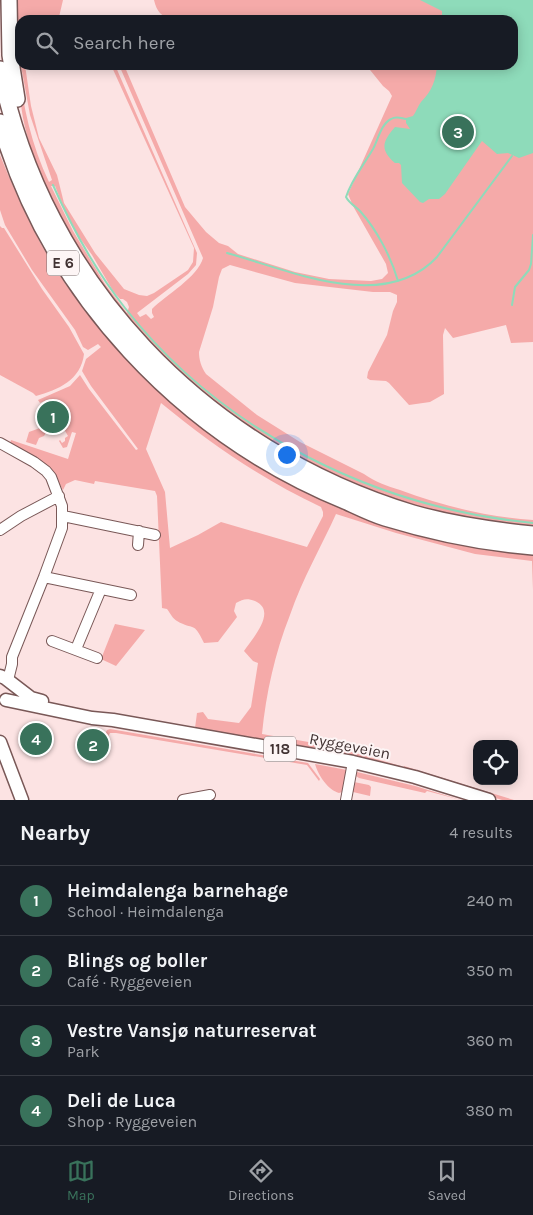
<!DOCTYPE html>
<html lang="en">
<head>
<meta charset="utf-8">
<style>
	:root { --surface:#171b24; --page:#20242c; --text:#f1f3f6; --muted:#9ea1a6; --line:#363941; --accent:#39725b }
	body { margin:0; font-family:Karla,sans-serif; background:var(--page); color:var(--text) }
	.controls { position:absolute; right:15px; bottom:15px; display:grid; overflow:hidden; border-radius:10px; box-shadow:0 2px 12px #0003 }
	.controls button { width:45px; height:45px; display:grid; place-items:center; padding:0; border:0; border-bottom:1px solid var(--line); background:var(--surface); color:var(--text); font:25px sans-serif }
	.you { position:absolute; left:286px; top:454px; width:18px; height:18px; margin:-12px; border:4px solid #fff; border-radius:50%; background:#1a73e8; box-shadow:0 0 0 8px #1a73e833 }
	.badge { display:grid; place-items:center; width:32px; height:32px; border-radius:50%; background:var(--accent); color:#fff; font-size:16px; font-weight:700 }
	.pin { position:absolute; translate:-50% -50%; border:2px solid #fff; box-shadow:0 1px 5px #0006 }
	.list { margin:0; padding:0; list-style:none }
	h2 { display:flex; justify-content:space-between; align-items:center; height:65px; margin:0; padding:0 20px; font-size:21px }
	h2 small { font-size:16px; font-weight:400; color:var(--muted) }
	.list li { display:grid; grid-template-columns:32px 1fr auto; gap:15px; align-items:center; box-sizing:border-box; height:70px; padding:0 20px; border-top:1px solid var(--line) }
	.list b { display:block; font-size:19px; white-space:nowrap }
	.list p { margin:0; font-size:16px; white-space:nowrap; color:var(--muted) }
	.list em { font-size:16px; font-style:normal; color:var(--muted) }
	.icon { flex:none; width:28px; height:28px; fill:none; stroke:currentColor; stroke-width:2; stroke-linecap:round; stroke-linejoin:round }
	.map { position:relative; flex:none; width:533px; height:800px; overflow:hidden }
	.search { position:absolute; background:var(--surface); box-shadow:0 2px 12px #0003; left:15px; right:15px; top:15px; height:55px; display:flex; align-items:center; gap:12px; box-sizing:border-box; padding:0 18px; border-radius:15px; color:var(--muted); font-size:19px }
	.sheet { height:345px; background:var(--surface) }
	nav { display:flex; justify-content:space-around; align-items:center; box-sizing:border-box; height:70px; border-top:1px solid var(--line); background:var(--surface); font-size:14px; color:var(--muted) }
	nav a { display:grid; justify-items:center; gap:2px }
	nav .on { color:var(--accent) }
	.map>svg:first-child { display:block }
	.green { fill:#f5aaa9; fill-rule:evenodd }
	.water { fill:#8edbba }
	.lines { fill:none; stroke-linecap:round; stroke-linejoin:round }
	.stream { stroke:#8edbba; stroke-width:2 }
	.minor-casing { stroke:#795857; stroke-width:12 }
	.major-casing { stroke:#795857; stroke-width:15 }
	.highway-casing { stroke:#795857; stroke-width:18 }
	.minor { stroke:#fff; stroke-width:10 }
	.major { stroke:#fff; stroke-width:12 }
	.highway { stroke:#fff; stroke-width:15 }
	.labels { text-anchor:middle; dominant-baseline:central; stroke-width:4; stroke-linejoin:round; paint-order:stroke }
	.shield { fill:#fdf5f5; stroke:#796c6c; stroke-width:1 }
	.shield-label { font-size:15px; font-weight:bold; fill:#413232 }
	.street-label { font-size:16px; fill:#413232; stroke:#fdf5f5 }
</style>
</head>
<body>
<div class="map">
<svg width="533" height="800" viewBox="0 0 533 800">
	<rect width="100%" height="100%" fill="#fce3e3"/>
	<path class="green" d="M14 0H63L59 17 52 20H20V65H25L31 106 39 138 57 175 64 203 95 253 124 289 139 295 147 296 154 293 188 270 193 262 194 248 111 65H115L197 253 196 265 188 274 137 313 140 317 146 314 151 319 154 317 152 313V309C166 295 198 277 203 258L119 65H124L185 207 206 232 219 243 228 246 238 254 295 272 329 279 371 281 382 279 388 273 386 264 353 206 348 194 392 96 389 91 383 86 366 65H513V20H172C161 16 157 12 154 0H533V342L511 343 506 325 453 338 445 328 443 335 444 394 430 402 409 405 389 383 386 381 370 380 367 378 368 372 387 335 393 311 397 302V295L390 292H373L295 283 230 265 222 269 219 277 213 307 199 352C199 359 201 367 206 374L257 415 300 442 364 474C375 482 387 486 400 490 442 506 488 517 533 520V527C490 522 446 516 405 503 272 460 161 377 86 260 59 217 33 168 23 118 16 79 16 39 14 0ZM19 66H21L30 115 52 180 49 182C32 147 22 104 19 66ZM51 186H55L65 211 77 234 92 255 113 291 120 299H123L127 302 129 307 127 313 105 284 73 231Z
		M0 155C19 202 40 248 69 289 132 379 222 454 322 499 338 506 354 514 371 519 387 524 405 527 422 530 459 538 496 546 533 554V590L532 561 475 554 396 533 336 514C321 547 302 580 290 615 275 653 266 693 262 734L326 745 401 766 399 767 347 755 323 747 309 748 195 728 197 713 203 712 208 719 239 723 251 707 258 663 253 661 244 651C252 639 278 611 255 601 247 598 243 599 236 603L234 611 237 617 218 642 204 643C193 620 194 631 177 621 173 619 170 613 167 609L162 608 157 496 155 491 95 481 94 484 75 480 66 484 63 490C49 464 36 456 10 443L11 440 68 459 76 433 72 432 67 447 63 448 59 441 60 440 62 443 65 441V438L68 436 47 400 40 403 38 400 70 386 80 375 89 389 136 450 138 449 91 386 82 371 86 359 101 347 98 344 88 350 83 347 75 330 32 270 5 225 0 210ZM161 403C211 444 263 480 321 507L323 512V516L307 547 221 522 198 535 170 548 165 492 146 449Z
		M0 226 2 228H4L42 289 69 327 84 354C81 380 58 390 36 396L33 393 0 375Z
		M40 428 47 431 44 436 39 438 36 445 26 442 29 432Z
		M115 624 145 630 116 666 101 659Z
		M110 729 308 763 320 779 319 781 307 765 116 733H110L108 737 104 736 107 730Z
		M315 764 347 770 342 792 339 793C328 790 318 775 315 764Z
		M404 766 514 800H502L404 769Z
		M357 772 415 786 461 800 427 791 425 793 359 778 356 776Z
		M354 782 369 785 371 787 370 796 353 792Z"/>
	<path class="water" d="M420 0H533V153L519 158 508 153 497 154 482 141 445 194 439 199H429L423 203 420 202 402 183 401 165 399 163H395C379 149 383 141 395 127L410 129 406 123V118L413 116C416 112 418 106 421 102 432 91 436 80 437 65H513V20H442V11Z"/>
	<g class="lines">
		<path class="stream" d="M53 185C72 228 96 271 125 308 223 433 377 508 533 523
			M227 253C289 270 384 314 437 257L512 156
			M398 281C391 257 377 230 360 211 355 206 349 203 346 197 352 179 363 166 373 149 378 140 381 124 391 119 396 116 400 118 406 119
			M512 305 515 287 529 270 531 264 533 235"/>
		<defs>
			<path id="minor" d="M0 443 34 462 46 471 51 477 62 506V528L44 577 12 657V664L8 680
				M63 516 155 535
				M0 530 21 516 59 496
				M138 545 139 531
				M44 577 131 595
				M52 641 97 658
				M76 649 101 589
				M183 800 210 795
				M346 800 353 762"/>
			<path id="major" d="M0 676 5 678 31 698 42 701
				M6 700 92 718 113 720 353 762 415 777 489 800
				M0 742 22 800"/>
			<path id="highway" d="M9 0 10 55 17 99
				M0 69C43 283 205 450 413 513 452 524 493 530 533 534
				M0 122C49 294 182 435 347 502 360 508 372 514 385 518 434 533 483 543 533 547"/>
		</defs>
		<use href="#minor" class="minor-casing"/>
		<use href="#major" class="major-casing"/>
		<use href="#highway" class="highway-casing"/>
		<use href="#minor" class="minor"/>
		<use href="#major" class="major"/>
		<use href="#highway" class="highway"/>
	</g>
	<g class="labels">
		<g class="shield">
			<rect x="47" y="250.5" width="32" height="25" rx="4"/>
			<rect x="264" y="736.5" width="32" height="25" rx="4"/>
		</g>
		<g class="shield-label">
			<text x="63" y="263">E 6</text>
			<text x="280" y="749">118</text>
		</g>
		<g class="street-label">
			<text transform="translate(350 746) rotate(11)">Ryggeveien</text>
		</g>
	</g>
</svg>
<div class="controls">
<button><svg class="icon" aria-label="locate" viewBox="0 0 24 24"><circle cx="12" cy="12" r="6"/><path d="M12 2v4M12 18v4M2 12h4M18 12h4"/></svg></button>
</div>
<div class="you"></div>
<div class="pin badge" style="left:53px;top:417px">1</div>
<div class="pin badge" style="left:93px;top:745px">2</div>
<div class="pin badge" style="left:458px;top:132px">3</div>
<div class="pin badge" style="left:36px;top:739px">4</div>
<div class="search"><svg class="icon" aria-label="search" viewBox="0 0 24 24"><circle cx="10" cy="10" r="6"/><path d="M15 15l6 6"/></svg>Search here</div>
</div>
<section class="sheet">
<h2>Nearby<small>4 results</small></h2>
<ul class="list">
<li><span class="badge">1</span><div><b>Heimdalenga barnehage</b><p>School · Heimdalenga</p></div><em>240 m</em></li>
<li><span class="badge">2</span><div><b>Blings og boller</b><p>Café · Ryggeveien</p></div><em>350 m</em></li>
<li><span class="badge">3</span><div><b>Vestre Vansjø naturreservat</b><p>Park</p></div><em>360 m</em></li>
<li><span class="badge">4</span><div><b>Deli de Luca</b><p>Shop · Ryggeveien</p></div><em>380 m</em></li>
</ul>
</section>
<nav>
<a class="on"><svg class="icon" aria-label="map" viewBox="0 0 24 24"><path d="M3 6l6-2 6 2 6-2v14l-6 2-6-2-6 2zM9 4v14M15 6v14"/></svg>Map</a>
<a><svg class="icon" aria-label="directions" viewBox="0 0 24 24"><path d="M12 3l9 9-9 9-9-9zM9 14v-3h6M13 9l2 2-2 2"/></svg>Directions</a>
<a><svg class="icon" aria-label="saved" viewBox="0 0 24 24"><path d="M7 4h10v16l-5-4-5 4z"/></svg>Saved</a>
</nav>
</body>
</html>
